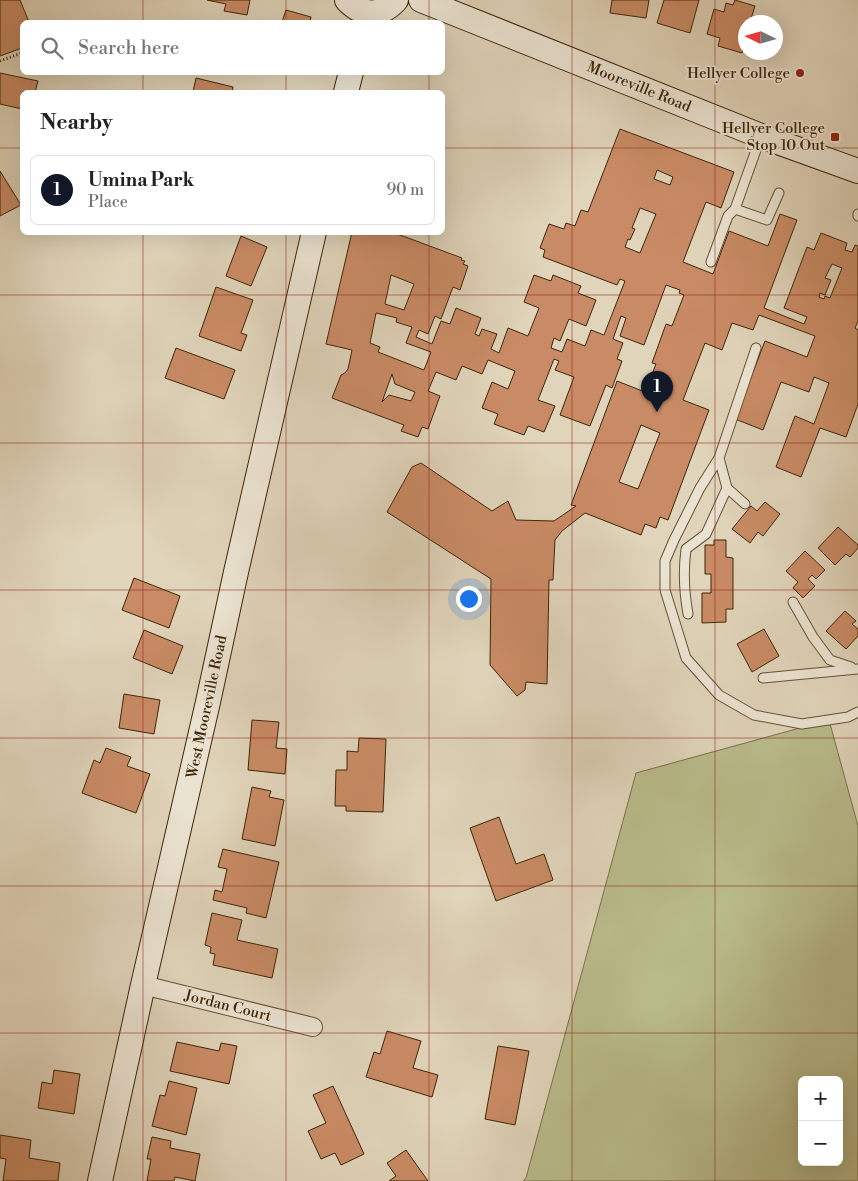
<!DOCTYPE html>
<html lang="en">
<head>
<meta charset="utf-8">
<style>
	:root { --surface:#fff; --page:#f6f6f6; --text:#202124; --muted:#757577; --line:#e0e0e0; --accent:#111827 }
	body { margin:0; font-family:"Libre Bodoni",serif; background:var(--page); color:var(--text) }
	.controls { position:absolute; right:15px; bottom:15px; display:grid; overflow:hidden; border-radius:8px; box-shadow:0 5px 20px #0002 }
	.controls button { width:45px; height:45px; display:grid; place-items:center; padding:0; border:0; border-bottom:1px solid var(--line); background:var(--surface); color:var(--text); font:25px sans-serif }
	.compass { position:absolute; left:738px; top:15px; width:45px; height:45px; border-radius:50%; background:var(--surface); box-shadow:0 5px 20px #0002; rotate:275deg }
	.you { position:absolute; left:468px; top:598px; width:18px; height:18px; margin:-12px; border:4px solid #fff; border-radius:50%; background:#1a73e8; box-shadow:0 0 0 8px #1a73e833 }
	.badge { display:grid; place-items:center; width:32px; height:32px; border-radius:50%; background:var(--accent); color:#fff; font-size:16px; font-weight:700 }
	.pin { position:absolute; translate:-50% -41px; filter:drop-shadow(0 1px 2px #0008) }
	.pin::after { content:''; position:absolute; top:26px; width:18px; height:15px; background:inherit; clip-path:polygon(0 0,100% 0,50% 100%) }
	.list { margin:0; padding:0; list-style:none }
	h2 { display:flex; justify-content:space-between; align-items:center; height:65px; margin:0; padding:0 20px; font-size:21px }
	h2 small { font-size:16px; font-weight:400; color:var(--muted) }
	.list li { display:grid; grid-template-columns:32px 1fr auto; gap:15px; align-items:center; box-sizing:border-box; height:70px; margin:0 10px 10px; padding:0 10px; border:1px solid var(--line); border-radius:8px }
	.list b { display:block; font-size:19px; white-space:nowrap }
	.list p { margin:0; font-size:16px; white-space:nowrap; color:var(--muted) }
	.list em { font-size:16px; font-style:normal; color:var(--muted) }
	.icon { flex:none; width:28px; height:28px; fill:none; stroke:currentColor; stroke-width:2; stroke-linecap:round; stroke-linejoin:round }
	.map { position:relative; flex:none; width:858px; height:1181px; overflow:hidden }
	.search { position:absolute; background:var(--surface); box-shadow:0 5px 20px #0002; left:20px; top:20px; width:425px; height:55px; display:flex; align-items:center; gap:12px; box-sizing:border-box; padding:0 18px; border-radius:8px; color:var(--muted); font-size:19px }
	.panel { position:absolute; background:var(--surface); box-shadow:0 5px 20px #0002; left:20px; top:90px; width:425px; height:145px; border-radius:8px }
	.map>svg:first-child { display:block }
	.green { fill:#b9bb8b; stroke:#7c704a; fill-rule:evenodd }
	.building { fill:#c98b65; stroke:#3e2608; fill-rule:evenodd }
	.lines { fill:none; stroke-linecap:round; stroke-linejoin:round }
	.lane-casing { stroke:#665234; stroke-width:11 }
	.street-casing { stroke:#665234; stroke-width:20 }
	.secondary-casing { stroke:#3e2608; stroke-width:26 }
	.path { stroke:#3e2608; stroke-width:3; stroke-dasharray:1 2.5; stroke-linecap:butt }
	.lane { stroke:#ebe3d2; stroke-width:9 }
	.street { stroke:#ebe3d2; stroke-width:18 }
	.secondary { stroke:#ebe3d2; stroke-width:24 }
	.grid { fill:none; stroke:#8f2418; stroke-width:1; stroke-opacity:0.55 }
	.poi-dot { fill:#8f2418; stroke:#ebe3d2; stroke-width:2 }
	.labels { text-anchor:middle; dominant-baseline:central; stroke-width:4; stroke-linejoin:round; paint-order:stroke }
	.poi-label { font-size:15px; fill:#3e2608; stroke:#ebe3d2; text-anchor:end }
	.street-label { font-size:15px; fill:#3e2608; stroke:#ebe3d2 }
</style>
</head>
<body>
<div class="map">
<svg width="858" height="1181" viewBox="0 0 858 1181">
	<rect width="100%" height="100%" fill="#e0d4ba"/>
	<filter id="stains"><feTurbulence type="fractalNoise" baseFrequency=".004" numOctaves="4"/><feColorMatrix values="0 0 0 0 .2 0 0 0 0 .09 0 0 0 0 .02 0 0 0 .5 -.17"/></filter>
	<radialGradient id="worn" r=".72"><stop offset=".6" stop-color="#630" stop-opacity="0"/><stop offset="1" stop-color="#630" stop-opacity=".3"/></radialGradient>
	<path class="green" d="M829 720 858 826V1181H523L526 1178 636 773ZM802 1080H839V1162H802Z"/>
	<path class="building" d="M0 0H20L29 22H22V48L0 56Z
		M207 0H250L247 15 224 11 226 4Z
		M612 0H649L646 18 610 13Z
		M664 0H699L690 33 657 23Z
		M735 0 755 6 750 22H746V40L742 53 718 46 720 38 707 34 714 9 724 12 726 3 733 5Z
		M286 10 311 17 310 22H282Z
		M0 73 38 81 35 92H22V109L0 104Z
		M196 78 233 87 232 92H193Z
		M620 129 734 172 721 208 706 202 683 262 713 274 729 231 768 246 780 214 797 220 764 308 804 324 807 317 784 308 807 247 814 250 821 233 847 243 845 250 852 252 855 245 858 246V321L855 328 858 330V404L846 437 820 428 801 477 776 467 795 416 814 424 829 383 814 377 809 392 781 382 763 430 735 419 765 341 807 357 815 336 759 315 753 330 732 323 722 350 705 343 683 400 709 410 668 520 660 517 656 528 645 524 641 535 585 513 562 531 555 540 553 580H549L547 684 526 682 525 690 517 696 490 665 491 579 387 512 412 467 421 463 492 511 508 501 516 520 554 521 576 506 571 505 617 381 645 392 656 364 652 363 666 324 672 326 684 295 679 293 680 290 666 285 644 345 620 336 626 318 621 316 613 339 623 343 617 359 622 361 612 388 606 385 590 426 560 415 574 377 555 370 559 361 554 359 538 400 555 406 544 432 528 426 524 435 494 424 498 414 482 408 492 382 508 389 515 371 488 360 482 374 462 366 456 380 436 372 428 391 440 396 428 429 422 427 418 437 401 431 404 425 332 398 341 375 345 373 348 369 352 350 326 344 352 232H392L462 258 461 260 465 261 463 264 468 266 460 290 453 287 441 319 435 316 428 334 419 330 416 337 432 344 441 321 450 324 456 308 481 318 475 334 479 336 482 329 497 334 491 349 499 353 508 328 528 336 539 308 524 302 534 275 551 281 553 275 581 286 578 293 596 300 586 326 569 319 560 341 554 338 551 348 562 352 567 339 585 346 591 330 604 335 625 281 620 279 617 285 543 257 545 250 540 248 549 224 564 229 566 223 575 226 581 210 588 212ZM657 170 673 177 670 185 654 179ZM640 208 656 214 640 253 625 247 628 239 630 240 635 229 632 228ZM832 264 842 268 830 298 825 296 824 299 819 297 820 293 825 295 831 280 825 278ZM391 275 414 284 404 310 385 304ZM376 313 397 318 396 322 412 327 406 343 431 352 424 370 378 352 380 347 370 343ZM392 374 395 384 415 392 411 401 389 395 382 402ZM641 425 660 433 638 489 619 482Z
		M0 171 21 205 0 216Z
		M241 236 267 247 251 286 226 276Z
		M216 287 253 300 241 333 247 335 241 351 199 336Z
		M176 348 235 370 224 399 165 378Z
		M765 502 780 514 763 536 758 532 750 543 732 529 751 506 757 511Z
		M838 527 858 545V548L850 557 846 554 835 565 818 548Z
		M714 540H726V557L733 558V609H726V622L702 623V593H711V574H705V545H714Z
		M805 551 825 570 816 579 812 575 808 579 815 586 803 598 793 588 798 582 786 571Z
		M134 578 180 596 169 628 122 610Z
		M845 611 856 621 852 624 858 629V636L846 649 826 631Z
		M764 629 779 656 752 672 737 644Z
		M144 630 183 646 172 674 133 658Z
		M124 694 160 700 154 734 119 728Z
		M252 720 279 722 276 748 287 749 285 774 248 770Z
		M359 738 386 739 383 812 346 811V806H335L336 770H347V751L358 752Z
		M106 748 131 757 127 766 150 774 136 813 82 793 94 760 100 763Z
		M252 787 271 791 269 797 284 800 275 846 242 839Z
		M499 817 516 864 544 854 553 880 496 901 470 828Z
		M223 849 279 862 266 918 246 913 247 908 213 900 215 890 222 892 227 869 218 867Z
		M212 913 242 920 237 940 278 949 272 978 213 965 215 954 210 953 211 947 205 945Z
		M387 1031 421 1041 413 1068 438 1075 432 1097 366 1077 374 1052 380 1054Z
		M177 1042 219 1051 221 1043 237 1046 229 1084 170 1071Z
		M498 1046 529 1051 515 1125 485 1119Z
		M54 1070 80 1074 74 1114 38 1108 42 1082 52 1084Z
		M169 1081 197 1088 186 1135 152 1126 160 1095 165 1096Z
		M333 1086 364 1154 341 1165 335 1153 321 1159 308 1131 326 1123 313 1095Z
		M0 1135 31 1140 29 1158 60 1163 58 1181H3L6 1159 0 1158Z
		M152 1137 171 1141 170 1148 200 1154 195 1181 175 1177 174 1181H147L151 1159H147Z
		M406 1150 428 1181H389L396 1176 387 1163Z"/>
	<g class="lines">
		<defs>
			<path id="lane" d="M735 209 767 220 779 193
				M858 214V216
				M711 262 728 216 735 209 761 136
				M756 348 719 458 700 488 674 540 665 561V590L686 658 719 695 754 715 802 724 848 717 858 712
				M719 458 727 488 745 504
				M793 602 813 637 830 660 851 667
				M688 614C684 592 683 572 686 549L706 534 727 488
				M763 678 858 669"/>
			<path id="street" d="M143 985 313 1027"/>
			<path id="secondary" d="M347 0C362 16 381 17 396 0
				M421 0 761 136 858 171
				M346 92 351 72
				M100 1181 143 985 208 702 236 572 314 232"/>
		</defs>
		<use href="#lane" class="lane-casing"/>
		<use href="#street" class="street-casing"/>
		<use href="#secondary" class="secondary-casing"/>
		<path class="path" d="M0 61 22 53"/>
		<use href="#lane" class="lane"/>
		<use href="#street" class="street"/>
		<use href="#secondary" class="secondary"/>
	</g>
	<path class="grid" d="M143 0V22M286 0V22M429 0V22M572 0V1181M715 0V1181M143 72V92M286 72V92M429 72V92M0 148H22M442 148H858M143 232V1181M286 232V1181M429 232V1181M0 295H858M0 443H858M0 590H858M0 738H858M0 886H858M0 1033H858"/>
	<g class="poi-dot">
		<circle cx="800" cy="73" r="5"/>
		<rect x="830" y="132" width="10" height="10" rx="2.5"/>
	</g>
	<g class="labels">
		<g class="poi-label">
			<text x="790" y="73">Hellyer College</text>
			<text x="825" y="128">Hellyer College<tspan x="825" dy="17">Stop 10 Out</tspan></text>
		</g>
		<g class="street-label">
			<text transform="translate(639 87) rotate(22)">Mooreville Road</text>
			<text transform="translate(207 707) rotate(-78)">West Mooreville Road</text>
			<text transform="translate(228 1006) rotate(14)">Jordan Court</text>
		</g>
	</g>
	<rect width="100%" height="100%" filter="url(#stains)"/>
	<rect width="100%" height="100%" fill="url(#worn)"/>
</svg>
<div class="controls">
<button>+</button>
<button>−</button>
</div>
<svg class="compass" viewBox="-18 -18 36 36"><path d="M0-13l5 13h-10z" fill="#e53935"/><path d="M0 13l5-13h-10z" fill="#757577"/></svg>
<div class="you"></div>
<div class="pin badge" style="left:657px;top:412px">1</div>
<div class="search"><svg class="icon" aria-label="search" viewBox="0 0 24 24"><circle cx="10" cy="10" r="6"/><path d="M15 15l6 6"/></svg>Search here</div>
<section class="panel">
<h2>Nearby<small></small></h2>
<ul class="list">
<li><span class="badge">1</span><div><b>Umina Park</b><p>Place</p></div><em>90 m</em></li>
</ul>
</section>
</div>
</body>
</html>
